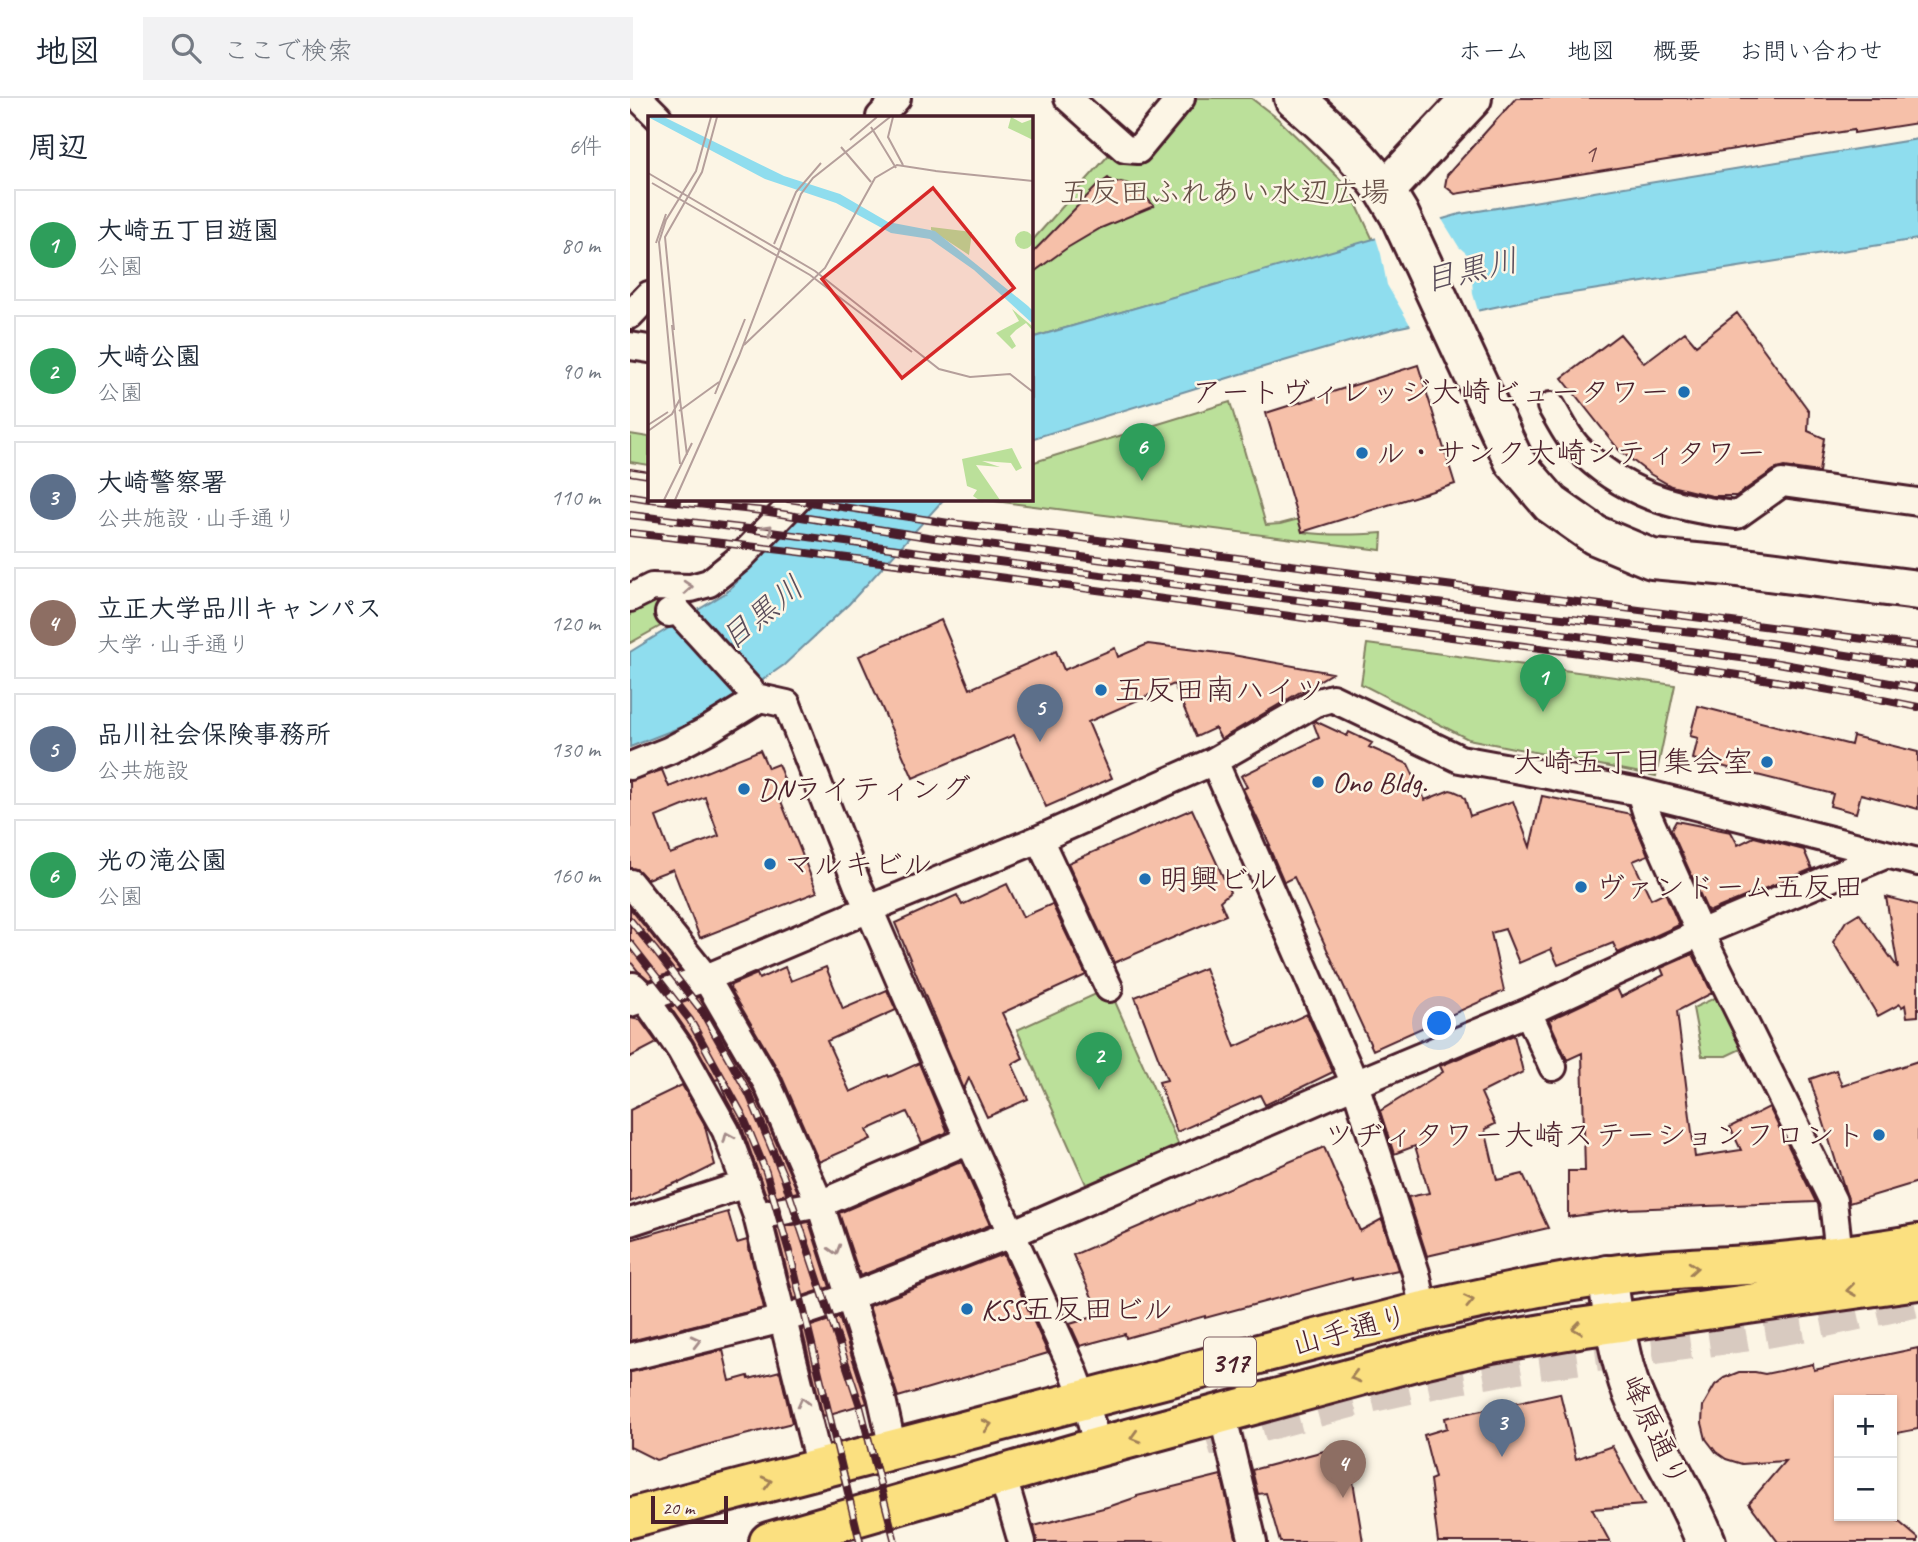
<!DOCTYPE html>
<html lang="ja">
<head>
<meta charset="utf-8">
<style>
	:root { --surface:#fff; --page:#f2f2f3; --text:#1f2937; --muted:#747a83; --line:#e0e1e3; --accent:#ea580c }
	body { margin:0; font-family:Caveat,"Klee One",sans-serif; background:var(--page); color:var(--text) }
	.controls { position:absolute; right:21px; bottom:21px; display:grid; overflow:hidden; border-radius:0px; box-shadow:0 2px 5px #0004 }
	.controls button { width:63px; height:63px; display:grid; place-items:center; padding:0; border:0; border-bottom:2px solid var(--line); background:var(--surface); color:var(--text); font:35px sans-serif }
	.scale { position:absolute; left:21px; bottom:18px; width:77px; box-sizing:border-box; padding-left:7px; border:4px solid #4a1f2b; border-top:0; font-size:19px; line-height:24px; white-space:nowrap; color:#4a1f2b; -webkit-text-stroke:5px #fcf5e5; paint-order:stroke }
	.you { position:absolute; left:810px; top:926px; width:24px; height:24px; margin:-18px; border:5px solid #fff; border-radius:50%; background:#1a73e8; box-shadow:0 0 0 10px #1a73e833 }
	.badge { display:grid; place-items:center; width:46px; height:46px; border-radius:50%; background:var(--accent); color:#fff; font-size:23px; font-weight:700 }
	.pin { position:absolute; translate:-50% -58px; filter:drop-shadow(0 2px 4px #0008) }
	.pin::after { content:''; position:absolute; top:37px; width:24px; height:21px; background:inherit; clip-path:polygon(0 0,100% 0,50% 100%) }
	.list { margin:0; padding:0; list-style:none }
	h2 { display:flex; justify-content:space-between; align-items:center; height:91px; margin:0; padding:0 28px; font-size:30px }
	h2 small { font-size:23px; font-weight:400; color:var(--muted) }
	.list li { display:grid; grid-template-columns:46px 1fr auto; gap:21px; align-items:center; box-sizing:border-box; height:112px; margin:0 14px 14px; padding:0 14px; border:2px solid var(--line); border-radius:0px }
	.list b { display:block; font-size:26px; white-space:nowrap }
	.list p { margin:0; font-size:23px; white-space:nowrap; color:var(--muted) }
	.list em { font-size:23px; font-style:normal; color:var(--muted) }
	.icon { flex:none; width:38px; height:38px; fill:none; stroke:currentColor; stroke-width:2; stroke-linecap:round; stroke-linejoin:round }
	.map { position:relative; flex:none; width:1288px; height:1444px; overflow:hidden }
	header { display:flex; align-items:center; gap:42px; box-sizing:border-box; height:98px; padding:0 35px; background:var(--surface); border-bottom:2px solid var(--line) }
	header strong { font-size:33px }
	nav { display:flex; gap:38px; margin-inline-start:auto; font-size:24px }
	.search { width:490px; height:63px; background:var(--page); display:flex; align-items:center; gap:18px; box-sizing:border-box; padding:0 24px; border-radius:0px; color:var(--muted); font-size:26px }
	main { display:flex }
	aside { flex:1; background:var(--surface) }
	.map>svg:first-child { display:block }
	.green { fill:#bbe09a; stroke:#828062; stroke-width:2 }
	.water { fill:#8fddee; stroke:#7391a0; stroke-width:2 }
	.pier { fill:#fcf5e5 }
	.building { fill:#f6c0a9; stroke:#4a1f2b; stroke-width:2; fill-rule:evenodd }
	.lines { fill:none; stroke-linecap:round; stroke-linejoin:round }
	.highway-tunnel { stroke:#d8cac0; stroke-width:38; stroke-dasharray:38 19; stroke-linecap:butt }
	.street-casing { stroke:#4a1f2b; stroke-width:32 }
	.secondary-casing { stroke:#4a1f2b; stroke-width:44 }
	.primary-casing { stroke:#4a1f2b; stroke-width:44 }
	.street { stroke:#fcf5e5; stroke-width:26 }
	.secondary { stroke:#fcf5e5; stroke-width:38 }
	.primary { stroke:#fbe080; stroke-width:38 }
	.rail-casing { stroke:#4a1f2b; stroke-width:8 }
	.rail { stroke:#fcf5e5; stroke-width:5; stroke-dasharray:16; stroke-linecap:butt }
	.oneway { stroke:#a38a88 }
	.oneway2 { stroke:#a28056 }
	.poi-dot { fill:#1f6fb2; stroke:#fcf5e5; stroke-width:2.5 }
	.labels { text-anchor:middle; dominant-baseline:central; stroke-width:5; stroke-linejoin:round; paint-order:stroke }
	.number-label { font-size:26px; fill:#75474a }
	.shield { fill:#fcf5e5; stroke:#7f5f63; stroke-width:2 }
	.shield-label { font-size:28px; font-weight:bold; fill:#4a1f2b }
	.park-label { font-size:30px; fill:#664f47; stroke:#fcf5e5 }
	.poi-label { font-size:30px; fill:#4a1f2b; stroke:#fcf5e5; text-anchor:start }
	.street-label { font-size:30px; fill:#4a1f2b; stroke:#fcf5e5 }
	.water-label { font-size:32px; font-style:italic; fill:#5b4e5c; stroke:#fcf5e5 }
	.inset-road { fill:none; stroke:#b59f9b; stroke-width:2 }
	.view { fill:#d62828; fill-opacity:0.15; stroke:#d62828; stroke-width:3.5 }
	.inset-edge { fill:none; stroke:#4a1f2b; stroke-width:3.5 }
</style>
</head>
<body>
<header>
<strong>地図</strong>
<div class="search"><svg class="icon" aria-label="search" viewBox="0 0 24 24"><circle cx="10" cy="10" r="6"/><path d="M15 15l6 6"/></svg>ここで検索</div>
<nav><a>ホーム</a><a>地図</a><a>概要</a><a>お問い合わせ</a></nav>
</header>
<main>
<aside>
<h2>周辺<small>6件</small></h2>
<ul class="list">
<li><span class="badge" style="background:#2e9e5b">1</span><div><b>大崎五丁目遊園</b><p>公園</p></div><em>80 m</em></li>
<li><span class="badge" style="background:#2e9e5b">2</span><div><b>大崎公園</b><p>公園</p></div><em>90 m</em></li>
<li><span class="badge" style="background:#5c6f8a">3</span><div><b>大崎警察署</b><p>公共施設 · 山手通り</p></div><em>110 m</em></li>
<li><span class="badge" style="background:#8d6e63">4</span><div><b>立正大学品川キャンパス</b><p>大学 · 山手通り</p></div><em>120 m</em></li>
<li><span class="badge" style="background:#5c6f8a">5</span><div><b>品川社会保険事務所</b><p>公共施設</p></div><em>130 m</em></li>
<li><span class="badge" style="background:#2e9e5b">6</span><div><b>光の滝公園</b><p>公園</p></div><em>160 m</em></li>
</ul>
</aside>
<div class="map">
<svg width="1288" height="1444" viewBox="0 0 1288 1444">
	<rect width="100%" height="100%" fill="#fcf5e5"/>
	<filter id="ink" filterUnits="userSpaceOnUse"><feTurbulence type="fractalNoise" baseFrequency=".0143" numOctaves="2"/><feDisplacementMap in="SourceGraphic" scale="14" xChannelSelector="R" yChannelSelector="G"/><feConvolveMatrix kernelMatrix="1 2 1 2 8 2 1 2 1" color-interpolation-filters="sRGB"/></filter>
	<g filter="url(#ink)">
		<path class="green" d="M561 0H621L647 20 709 80 724 101 743 142 401 240V144L485 50Z
			M600 304 636 427 650 426 669 421 673 434C699 438 725 437 752 435L751 452 349 401H401V365Z
			M0 336 19 339V367L0 364Z
			M25 496 45 520 0 545V508Z
			M737 546 1045 587 1026 678 838 641 731 586Z
			M479 890 551 1052 459 1093 387 932Z
			M1091 897 1115 949 1096 958H1072L1063 910Z"/>
		<path class="water" d="M1288 41V141L898 202 766 230 637 268 401 341V240L830 116Z
			M185 401H314L219 506 154 567 84 616 0 649V554L97 494Z"/>
		<path class="pier" d="M810 118 829 149 837 156 841 166 843 196 849 216 782 230 757 187 751 156 745 137Z"/>
		<path class="building" d="M886 0H1288V25L1224 35V32L825 96 815 88 817 77Z
			M478 80 484 85 491 84 505 88 524 108 471 130 437 150 401 176V156L466 89Z
			M1107 215 1179 313 1178 333 1194 340 1189 374 1154 369 1144 372 1106 398H1082L1041 388 1020 376 989 352 932 280 990 236 1014 265 1055 234 1066 247Z
			M788 267 825 386 672 434 636 315Z
			M311 522 340 591 426 553 434 572 485 550 488 559 518 546 597 556 702 575 591 641 585 630 566 639 544 586 458 624 482 680 416 709 384 637 283 680 229 558Z
			M1068 608 1221 647 1223 638 1288 654V711L1231 696 1226 715 1200 708 1203 696 1063 661 1068 640 1060 638Z
			M685 623 717 638 719 634 742 645 739 649 778 666 795 702 820 692 824 693 831 696 835 701 840 718 883 703 900 749 912 698 1001 716 1018 757 1003 763 1021 801 1035 794 1049 827 988 855 983 845 928 867 921 851 889 865 875 831 861 835 874 893 743 952 664 779 654 784 638 747H640L613 691 617 689 611 678 689 640 683 624Z
			M130 652 138 670 148 666 157 689 147 693 187 794 70 840 43 771 17 781 6 771 0 770V683L32 672 39 689ZM75 699 89 738 40 756 26 719Z
			M562 711 600 794 590 803 596 817 484 865 438 765Z
			M1046 723 1101 734 1108 747 1124 739 1174 752 1182 771 1078 814 1041 732Z
			M377 786 393 819 422 806 456 877 372 915 393 960 382 966 398 1001 357 1019 339 980 334 991 265 825 327 797 332 807Z
			M1256 799 1288 807V918L1277 919 1275 907 1272 909 1270 906 1248 918 1203 844 1216 823 1229 815 1268 870Z
			M0 810 50 872 19 882 8 873 0 863Z
			M1063 856 1082 895 1047 913 1065 1059 1111 1052 1100 1029 1139 1009 1186 1104 995 1111 938 1119V1073H955L952 955 937 962 919 922 987 890 991 899 1034 877 1031 870Z
			M155 869 161 883 196 869 213 911 257 892 266 912 197 943 220 994 258 977 259 979 289 965 317 1032 316 1035 292 1045 277 1014 237 1032 241 1041 189 1064 151 977 100 890 101 887 127 876 129 881Z
			M575 870 605 949 677 916 703 974 635 1007 630 997 547 1034 529 984 537 982 505 899Z
			M69 899 123 992 168 1094 137 1100 111 1027 97 1002 89 981 85 982 63 942 40 909Z
			M0 920 10 922 27 945 0 959Z
			M884 937 893 974 851 995 865 1026 855 1031 867 1082 893 1076 918 1130 797 1158 778 1099 799 1095 785 1048 764 1056 750 1013 813 974 810 968Z
			M1288 963V1084L1219 1105 1180 981 1206 972 1212 988Z
			M52 987 74 1025 85 1067 49 1085 48 1084 0 1104V1012Z
			M694 1049 730 1133 752 1121 768 1172 722 1182V1180L575 1220V1218L496 1240 495 1236 450 1248 440 1226 470 1217 443 1157Z
			M328 1064 332 1065 360 1127 230 1178 209 1115Z
			M98 1114 107 1145 117 1142 134 1210 0 1243V1142Z
			M179 1124 200 1189 164 1201 146 1130Z
			M373 1156 418 1255 268 1299 239 1208Z
			M209 1219 237 1305 193 1318 172 1231Z
			M1288 1250V1331L1262 1336V1302H1209V1418H1262L1288 1440V1444H1148L1119 1405 1155 1363 1112 1366 1096 1361 1086 1354 1076 1341 1072 1325 1073 1308 1085 1287 1094 1280 1109 1274H1125L1135 1276 1183 1266 1184 1272Z
			M93 1252 100 1283 118 1278 119 1281 150 1273 162 1325 87 1344 26 1362 0 1349V1274Z
			M930 1295 946 1361 982 1348 1014 1407 962 1411 980 1444H808L800 1382 805 1380 794 1337 817 1330 815 1320Z
			M717 1347 733 1444H650L636 1395 628 1396 622 1372Z
			M591 1377 607 1444H407L404 1428 481 1408 507 1399V1398Z"/>
		<g class="lines">
			<path class="highway-tunnel" d="M576 1340 738 1296 811 1280 893 1265 1113 1235 1176 1224 1288 1200"/>
			<defs>
				<path id="street" d="M9 0 28 19
					M438 0 495 51 508 52 551 0
					M250 19 267 0
					M0 217 19 197
					M0 248 19 251
					M921 308C929 321 937 338 947 349 993 396 1044 410 1107 417L1152 385 1288 404
					M0 500 22 489 61 490 79 485 110 460 167 401
					M39 515 46 511 120 592
					M0 668 40 652 78 632 130 600 157 606 228 788 239 811 76 880 0 905
					M1010 694 1288 764
					M409 741 479 890
					M0 785 76 880 137 985 190 1106 251 1297 263 1351
					M3 888 14 899 50 951 96 1033 127 1118 190 1370
					M898 914 725 986 584 663 685 605 702 600 830 661 1010 694 1017 716 1070 835 1203 1103 1209 1157
					M923 969 898 914 1070 835 1255 757
					M127 1118 190 1106 339 1042
					M0 1124 116 1086
					M0 1259 153 1221 219 1199 381 1136 725 986 786 1175 794 1213
					M592 1315 623 1444
					M468 1349 455 1303 442 1269 339 1042 239 811 409 741 584 663
					M372 1376 392 1444"/>
				<path id="secondary" d="M664 0C698 28 729 58 755 93
					M842 0 755 93 769 116 884 363 921 406 965 437 1022 461 1099 468 1288 492
					M977 1177C983 1216 988 1257 1002 1294 1023 1346 1056 1392 1076 1444"/>
				<path id="primary" d="M0 1420 794 1213C868 1197 943 1180 1019 1173 1052 1170 1086 1169 1119 1167 1176 1162 1232 1156 1288 1146
					M139 1444 468 1349 796 1260 861 1245 948 1230 1288 1182"/>
			</defs>
			<use href="#street" class="street-casing"/>
			<use href="#secondary" class="secondary-casing"/>
			<use href="#primary" class="primary-casing"/>
			<use href="#street" class="street"/>
			<use href="#secondary" class="secondary"/>
			<use href="#primary" class="primary"/>
			<defs>
				<path id="rail" d="M0 374 19 377
					M0 398 19 401
					M20 401 133 413 304 440 605 479 877 514 1072 535 1288 568
					M159 401 319 425 445 439 1288 548
					M0 417 119 431 290 454 895 531 1148 565 1288 590
					M0 435C240 460 480 494 719 526 909 551 1101 570 1288 609
					M0 822 24 851 72 913 119 996 153 1077 230 1308 265 1444
					M0 845 60 922 113 1018 136 1074 162 1164 230 1444"/>
			</defs>
			<use href="#rail" class="rail-casing"/>
			<use href="#rail" class="rail"/>
		</g>
		<defs><path id="oneway-chevron" d="M-2-3.5L2.5 0L-2 3.5" fill="none" stroke-width="1.6" stroke-linecap="round" stroke-linejoin="round" transform="scale(1.75)"/></defs>
		<g class="oneway">
			<use href="#oneway-chevron" transform="translate(138 431) rotate(-46)"/>
			<use href="#oneway-chevron" transform="translate(58 489) rotate(-4)"/>
			<use href="#oneway-chevron" transform="translate(98 1039) rotate(-113)"/>
			<use href="#oneway-chevron" transform="translate(205 1152) rotate(73)"/>
			<use href="#oneway-chevron" transform="translate(66 1243) rotate(-14)"/>
			<use href="#oneway-chevron" transform="translate(173 1304) rotate(-104)"/>
		</g>
		<g class="oneway2">
			<use href="#oneway-chevron" transform="translate(1063 1170) rotate(-4)"/>
			<use href="#oneway-chevron" transform="translate(1221 1192) rotate(172)"/>
			<use href="#oneway-chevron" transform="translate(839 1203) rotate(-12)"/>
			<use href="#oneway-chevron" transform="translate(947 1230) rotate(172)"/>
			<use href="#oneway-chevron" transform="translate(725 1279) rotate(165)"/>
			<use href="#oneway-chevron" transform="translate(357 1327) rotate(-14)"/>
			<use href="#oneway-chevron" transform="translate(505 1339) rotate(164)"/>
			<use href="#oneway-chevron" transform="translate(137 1384) rotate(-14)"/>
		</g>
	</g>
	<g class="poi-dot">
		<circle cx="1054" cy="294" r="7"/>
		<circle cx="732" cy="355" r="7"/>
		<circle cx="471" cy="592" r="7"/>
		<circle cx="1137" cy="664" r="7"/>
		<circle cx="688" cy="684" r="7"/>
		<circle cx="114" cy="691" r="7"/>
		<circle cx="140" cy="766" r="7"/>
		<circle cx="515" cy="781" r="7"/>
		<circle cx="951" cy="789" r="7"/>
		<circle cx="1249" cy="1037" r="7"/>
		<circle cx="337" cy="1211" r="7"/>
	</g>
	<g class="labels">
		<g class="number-label">
			<text x="960" y="55">1</text>
		</g>
		<rect class="shield" x="574" y="1239.5" width="52" height="49" rx="5"/>
		<g class="shield-label">
			<text x="600" y="1264">317</text>
		</g>
		<g class="park-label">
			<text x="595" y="94">五反田ふれあい水辺広場</text>
		</g>
		<g class="poi-label">
			<text x="1040" y="294" text-anchor="end">アートヴィレッジ大崎ビュータワー</text>
			<text x="746" y="355">ル・サンク大崎シティタワー</text>
			<text x="485" y="592">五反田南ハイツ</text>
			<text x="1123" y="664" text-anchor="end">大崎五丁目集会室</text>
			<text x="702" y="684">Ono Bldg.</text>
			<text x="128" y="691">DNライティング</text>
			<text x="154" y="766">マルキビル</text>
			<text x="529" y="781">明興ビル</text>
			<text x="965" y="789">ヴァンドーム五反田</text>
			<text x="1235" y="1037" text-anchor="end">ツヂィタワー大崎ステーションフロント</text>
			<text x="351" y="1211">KSS五反田ビル</text>
		</g>
		<g class="street-label">
			<text transform="translate(720 1232) rotate(-15)">山手通り</text>
			<text transform="translate(1025 1333) rotate(65)">峰原通り</text>
		</g>
		<g class="water-label">
			<text transform="translate(841 172) rotate(-13)">目黒川</text>
			<text transform="translate(132 515) rotate(-39)">目黒川</text>
		</g>
	</g>
	<g transform="translate(18 18)">
		<rect width="385" height="385" fill="#fcf5e5"/>
		<path d="M363 1 374 7 385 3V24L360 12ZM283 111 324 116 321 139 283 114ZM367 124a9 9 0 1 1 18 0a9 9 0 1 1-18 0ZM364 193 384 210 385 215 378 207 368 214 362 220 368 230 364 233 348 217 371 205ZM364 332 374 352 368 355 363 347 334 345 352 351 328 349 352 384H331L325 380 329 374 319 370 314 343Z" fill="#bbe09a"/>
		<path d="M0 1H16L136 60 192 78 240 106 287 115 380 190 385 195V208L326 154 282 123 243 117 188 87 117 63Z" fill="#8fddee"/>
		<path class="inset-road" d="M245 1 240 21 255 49M223 11 248 52M202 24 229 1M193 31 223 66M287 55 385 65M0 57 167 155 291 253 322 261 362 258 385 276M4 67 162 159 264 236M8 127 18 98M126 128 148 76 173 47M26 214 17 121 54 56 69 1M96 229 177 152 227 62 249 49 288 55M67 278 97 203M32 284 39 339M31 295 71 266M0 309 20 296M0 315 24 298 32 283 24 209M32 348 11 126 18 104 48 55 63 1M16 384 44 327M27 384 91 240 153 78 165 62 242 1"/>
		<path class="view" d="M285 72 366 172 254 262 174 163Z"/>
		<rect width="385" height="385" class="inset-edge"/>
	</g>
</svg>
<div class="controls">
<button>+</button>
<button>−</button>
</div>
<div class="scale">20 m</div>
<div class="you"></div>
<div class="pin badge" style="left:913px;top:614px;background:#2e9e5b">1</div>
<div class="pin badge" style="left:469px;top:992px;background:#2e9e5b">2</div>
<div class="pin badge" style="left:872px;top:1359px;background:#5c6f8a">3</div>
<div class="pin badge" style="left:713px;top:1400px;background:#8d6e63">4</div>
<div class="pin badge" style="left:410px;top:644px;background:#5c6f8a">5</div>
<div class="pin badge" style="left:512px;top:383px;background:#2e9e5b">6</div>
</div>
</main>
</body>
</html>
